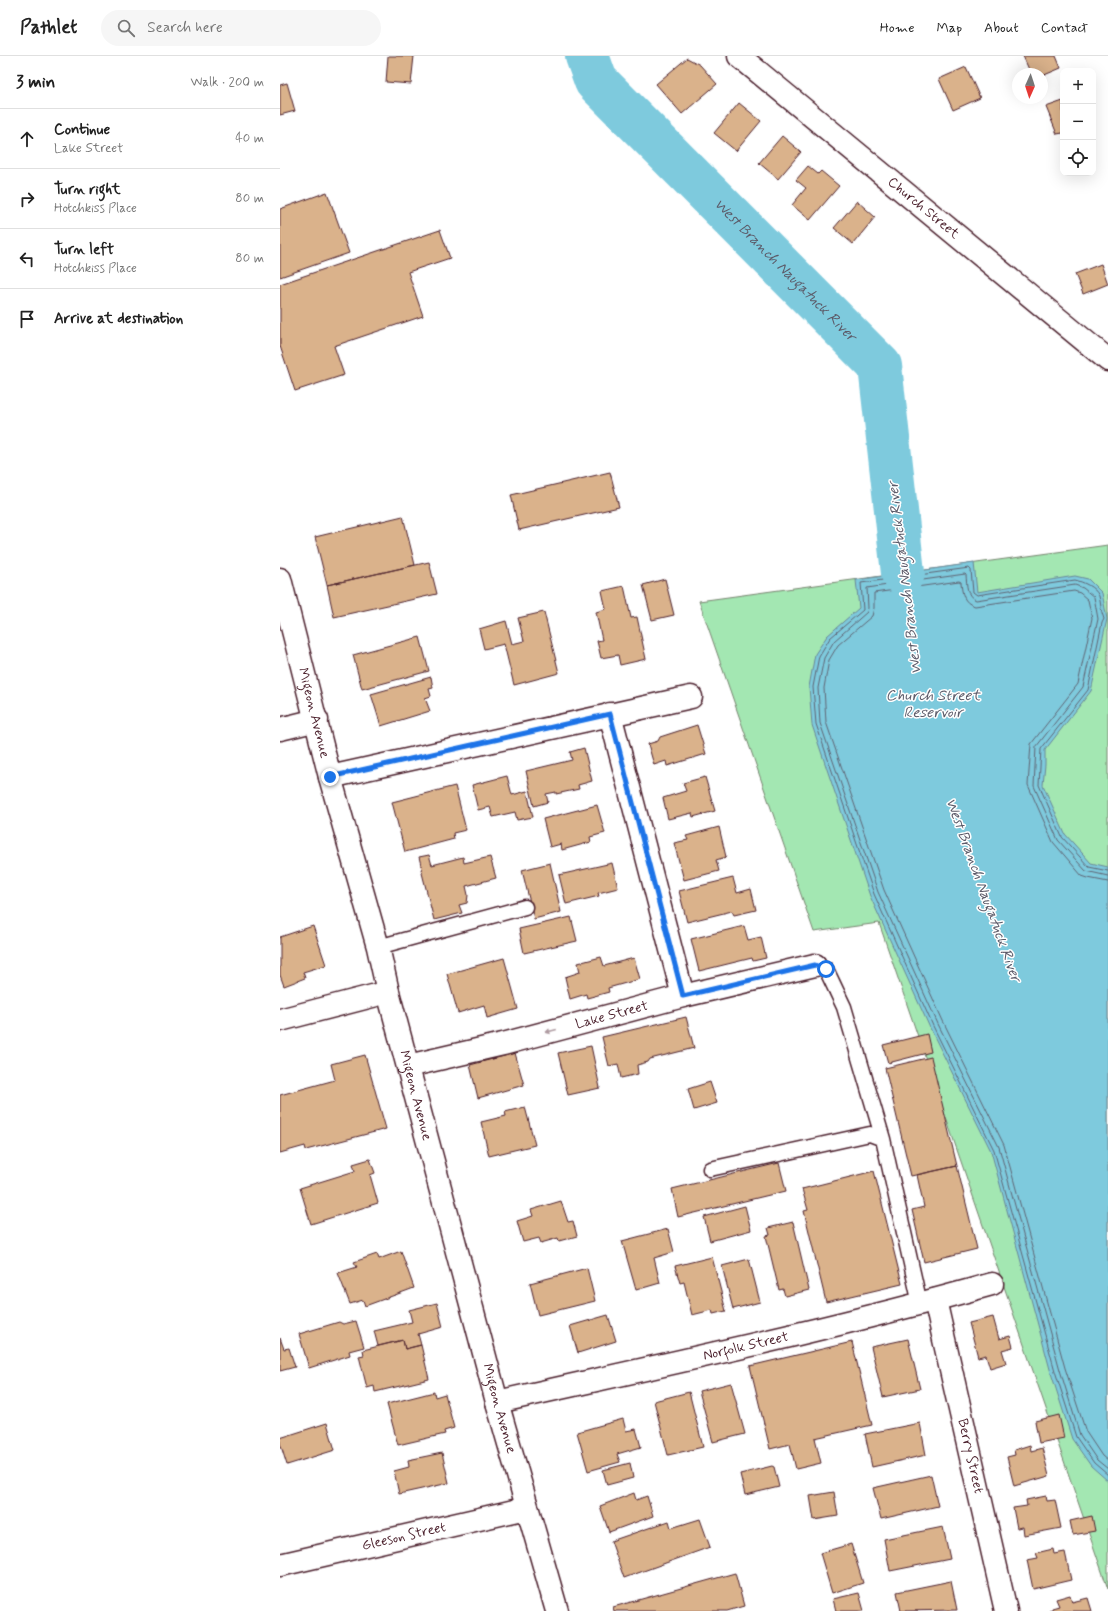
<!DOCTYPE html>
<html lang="en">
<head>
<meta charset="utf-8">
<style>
	:root { --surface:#fff; --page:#f6f6f6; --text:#222; --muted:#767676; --line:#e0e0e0 }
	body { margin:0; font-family:Mynerve,sans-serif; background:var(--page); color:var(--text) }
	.controls { position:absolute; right:12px; top:12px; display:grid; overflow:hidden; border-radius:8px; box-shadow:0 4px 16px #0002 }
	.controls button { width:36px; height:36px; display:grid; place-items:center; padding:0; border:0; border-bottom:1px solid var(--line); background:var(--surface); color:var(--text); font:20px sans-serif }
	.compass { position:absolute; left:732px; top:12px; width:36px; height:36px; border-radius:50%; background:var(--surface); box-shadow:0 4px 16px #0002; rotate:183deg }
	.stop { position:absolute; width:12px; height:12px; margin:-9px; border:3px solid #1a73e8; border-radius:50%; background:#fff }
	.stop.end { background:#1a73e8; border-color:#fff; box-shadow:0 1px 4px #0008 }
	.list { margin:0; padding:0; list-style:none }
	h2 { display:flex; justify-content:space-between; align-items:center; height:52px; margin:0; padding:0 16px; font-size:17px }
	h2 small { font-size:13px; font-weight:400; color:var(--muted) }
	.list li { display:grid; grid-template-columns:26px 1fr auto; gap:12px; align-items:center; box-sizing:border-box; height:60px; padding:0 16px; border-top:1px solid var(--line) }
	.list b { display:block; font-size:15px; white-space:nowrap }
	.list p { margin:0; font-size:13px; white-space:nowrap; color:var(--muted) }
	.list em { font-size:13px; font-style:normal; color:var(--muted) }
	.icon { flex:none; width:22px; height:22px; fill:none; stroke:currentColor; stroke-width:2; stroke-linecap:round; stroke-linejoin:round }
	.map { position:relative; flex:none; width:828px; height:1555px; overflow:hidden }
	header { display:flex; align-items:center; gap:24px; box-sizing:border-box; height:56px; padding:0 20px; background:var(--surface); border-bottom:1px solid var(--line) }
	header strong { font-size:19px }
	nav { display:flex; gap:22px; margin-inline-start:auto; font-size:14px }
	.search { width:280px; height:36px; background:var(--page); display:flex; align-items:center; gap:10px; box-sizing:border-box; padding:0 14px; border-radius:22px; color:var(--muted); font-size:15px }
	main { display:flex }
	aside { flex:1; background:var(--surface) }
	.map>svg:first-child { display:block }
	.green { fill:#a3e7b2; stroke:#76836e }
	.water { fill:#7ecadd; stroke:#698696 }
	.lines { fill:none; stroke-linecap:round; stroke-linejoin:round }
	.shore { stroke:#5f6372; stroke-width:1 }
	.river { stroke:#7ecadd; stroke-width:44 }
	.building { fill:#dab28b; stroke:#4a1f2b }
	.lane-casing { stroke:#4a1f2b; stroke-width:17 }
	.street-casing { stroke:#4a1f2b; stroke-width:25 }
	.secondary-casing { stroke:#4a1f2b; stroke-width:25 }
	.lane { stroke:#fff; stroke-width:14 }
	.street { stroke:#fff; stroke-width:22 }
	.secondary { stroke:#fff; stroke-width:22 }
	.oneway { fill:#ae9aa0 }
	.route { stroke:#1a73e8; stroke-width:5 }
	.labels { text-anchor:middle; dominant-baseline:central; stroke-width:3; stroke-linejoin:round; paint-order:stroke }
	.street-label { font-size:14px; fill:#4a1f2b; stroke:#fff }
	.water-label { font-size:15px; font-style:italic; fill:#5c5b69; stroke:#fff }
</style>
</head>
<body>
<header>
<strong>Pathlet</strong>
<div class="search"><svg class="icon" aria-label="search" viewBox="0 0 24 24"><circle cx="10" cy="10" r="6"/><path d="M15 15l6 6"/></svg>Search here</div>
<nav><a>Home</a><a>Map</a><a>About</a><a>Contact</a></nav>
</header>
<main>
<aside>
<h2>3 min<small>Walk · 200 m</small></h2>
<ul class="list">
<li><svg class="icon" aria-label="ahead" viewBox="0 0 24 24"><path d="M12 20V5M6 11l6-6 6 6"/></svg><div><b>Continue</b><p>Lake Street</p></div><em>40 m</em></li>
<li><svg class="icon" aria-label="right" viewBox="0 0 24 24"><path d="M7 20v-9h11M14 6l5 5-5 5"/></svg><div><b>Turn right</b><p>Hotchkiss Place</p></div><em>80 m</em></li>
<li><svg class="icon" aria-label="left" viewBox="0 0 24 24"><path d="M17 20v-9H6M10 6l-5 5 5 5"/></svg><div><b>Turn left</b><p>Hotchkiss Place</p></div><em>80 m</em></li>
<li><svg class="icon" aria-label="arrive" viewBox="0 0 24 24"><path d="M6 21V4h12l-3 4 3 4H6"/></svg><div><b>Arrive at destination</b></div></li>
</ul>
</aside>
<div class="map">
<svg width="828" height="1555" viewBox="0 0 828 1555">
	<rect width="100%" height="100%" fill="#fff"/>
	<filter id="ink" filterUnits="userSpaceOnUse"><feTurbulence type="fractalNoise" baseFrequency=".025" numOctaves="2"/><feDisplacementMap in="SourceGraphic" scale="8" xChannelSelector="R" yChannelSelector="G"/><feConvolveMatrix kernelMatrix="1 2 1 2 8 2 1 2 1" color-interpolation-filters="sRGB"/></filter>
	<g filter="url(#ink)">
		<path class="green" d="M828 489V1533L599 867 534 876 419 545Z"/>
		<path class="water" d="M694 507 697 536 795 520 808 523 822 537 827 563 811 635 765 694V709L763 729 785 778 811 807 828 811V1425L811 1410 792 1383 771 1317 711 1095 650 972 590 840 532 669 529 631 535 598 547 580 579 552 576 524Z"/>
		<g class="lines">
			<path class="shore" d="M828 815 809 811 782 781 759 729 761 693 808 634 822 567 824 563C821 556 821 548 819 540 815 531 803 526 795 524L697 539 693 536 691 514 689 512 581 527 583 554 550 582 539 600 533 631 536 668 594 838 653 970 714 1094 775 1315 796 1381 814 1407 828 1419
				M828 820 806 815 778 784 754 730 756 691 803 631 818 563 814 541 803 532 795 529 696 544C686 540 687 529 686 519L685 518 587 532 588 552 587 556 554 585 544 602 538 632 540 667 598 836 658 968 719 1091 780 1314 800 1379 817 1404 828 1413
				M828 826 808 822 802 820 773 786 748 729 751 688 798 628 812 562 808 544 800 537 794 535 695 550C683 547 682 537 681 526L679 525 594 537V552L592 560 558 589 549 604 544 632 546 666 604 834 663 965 724 1089 785 1312 806 1376 822 1400 828 1405"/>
			<path class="river" id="s1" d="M307 0 316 25 600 310 623 517"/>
		</g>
		<path class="building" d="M108 0H134L131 28 106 26Z
			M743 0H776L781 12 762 20V18H751Z
			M407 2 420 9 437 28 402 58 376 28Z
			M686 11 700 42 673 54 659 23Z
			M7 27 15 55 0 59V29Z
			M783 45V77L777 78 766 51Z
			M459 47 481 65 456 95 434 77Z
			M502 80 521 96 498 123 479 107Z
			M528 110 538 118 541 115 559 130 530 164 512 149 526 132 516 124Z
			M47 136 69 197 0 221V153Z
			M577 145 595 161 573 188 554 172Z
			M160 174 170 202 128 216 143 260 54 290 64 319 15 335 0 290V228Z
			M821 208 828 228 803 238 795 218Z
			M330 416 339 451 239 474 231 439Z
			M123 460 135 509 47 529 35 481Z
			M149 506 157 538 54 561 47 529Z
			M385 523 394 559 372 564 363 529Z
			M344 530 351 562 357 561 366 603 340 609 338 599 321 602 317 585 322 584 316 556 326 553 322 535Z
			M264 556 279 617 234 629 224 588 204 593 199 573 226 565 232 588 244 585 238 562Z
			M140 581 149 615 82 633 73 599Z
			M151 621 153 632 149 633 151 640 145 642 150 655 101 670 91 638Z
			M417 669 426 698 387 710 386 705 374 709 368 688 378 685 380 681Z
			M304 692 312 725 298 729 299 733 276 738V736L266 738 268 746 254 750 246 715 292 704 290 696Z
			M227 720 232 739 247 735 253 761 237 764 235 756 213 761 210 751 198 754 192 729Z
			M425 721 435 755 413 761 412 757 388 763 383 742 406 735 403 727Z
			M175 730 186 774 173 777 174 783 125 796 112 746Z
			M317 749 325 777 310 781 311 786 282 794 281 788 270 791 263 763Z
			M439 771 446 801 436 804 439 815 404 824 394 787 408 784 406 780Z
			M149 799 152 809 183 801 184 807 210 801 216 822 186 830 188 839 187 847 179 849 182 857 154 864 141 813H142L139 801Z
			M270 807 281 856 254 863 242 814Z
			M332 807 338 832 318 837 319 840 286 848 279 819Z
			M453 822 457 837 471 833 476 854 454 859 452 855 407 866 399 835Z
			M291 861 297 885 244 897 239 873Z
			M33 870 46 909 23 916 25 922 4 930 0 919V881Z
			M464 870 468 884 481 881 486 902 473 905 472 902 419 915 411 883Z
			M321 901 324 910 354 902 360 923 328 932 329 936 307 942 306 938 290 943 285 921 300 916 298 907Z
			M224 902 238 953 207 962 204 949 178 957 167 918Z
			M406 961 414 992 370 1003 368 1006 357 1009 358 1018 341 1022 338 1008 329 1010 322 981Z
			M647 978 651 996 608 1007 603 989Z
			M311 990 320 1032 288 1039 278 997Z
			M235 997 244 1029 198 1042 190 1009Z
			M85 999 106 1073 26 1094 25 1090 0 1097V1039L55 1024 51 1008Z
			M651 1001 677 1110 631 1120 605 1012Z
			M430 1026 437 1047 414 1054 408 1033Z
			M245 1051 255 1089 209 1100 201 1066 226 1060 225 1056Z
			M90 1103 95 1117 90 1119 98 1147 31 1168 20 1132 75 1115 73 1108Z
			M499 1107 506 1135 398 1161 392 1133Z
			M677 1110 697 1193 644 1206 632 1154 644 1151 637 1119Z
			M594 1115 622 1228 546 1246 524 1155 528 1154 522 1133Z
			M281 1145 288 1166 293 1165 297 1180 279 1185 278 1182 261 1187 259 1182 243 1186 237 1165 253 1160 251 1154Z
			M465 1150 471 1174 430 1185 424 1161Z
			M513 1166 529 1234 505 1240 503 1233 499 1234 486 1180 490 1179 488 1172Z
			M388 1173 394 1196 374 1202 380 1227 356 1234 342 1185Z
			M121 1195 134 1232 85 1250 83 1244 70 1248 58 1217 77 1211 74 1206 97 1198 99 1203Z
			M432 1201 446 1255 433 1258 432 1254 412 1259 404 1226 400 1227 395 1210Z
			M469 1203 480 1246 453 1253 442 1210Z
			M307 1212 315 1245 258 1259 250 1227Z
			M157 1247 163 1271 138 1278 141 1289 125 1293 123 1284 98 1290 94 1275 132 1266 129 1254Z
			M328 1259 336 1285 298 1297 290 1270Z
			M713 1261 719 1283 730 1280 733 1291 722 1294 726 1307 710 1312 706 1299 698 1301 689 1267Z
			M76 1265 84 1291 69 1295 70 1299 29 1312 19 1278 59 1266 63 1268Z
			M0 1282 4 1293 9 1292 15 1311 0 1315Z
			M628 1283 640 1333 603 1341 591 1291Z
			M123 1284 125 1293 141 1289 149 1323 95 1336 94 1330 87 1332 79 1300 84 1299 83 1294Z
			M572 1286 592 1369 535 1382 541 1407 516 1413 510 1388 490 1393 470 1310Z
			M451 1327 465 1378 433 1386 419 1335Z
			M154 1336 155 1341 165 1338 174 1372 164 1375 165 1378 118 1389 107 1348Z
			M409 1336 423 1391 388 1399 374 1345Z
			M779 1359 784 1382 759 1387 755 1365Z
			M343 1363 346 1375 356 1373 361 1391 337 1398 340 1406 308 1415 297 1376Z
			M47 1367 55 1394 7 1409 0 1387V1382Z
			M640 1367 646 1399 592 1411 585 1378Z
			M750 1389 751 1395 762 1392 769 1420 734 1430 727 1401 735 1399 734 1394Z
			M162 1397 169 1427 119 1438 114 1415 129 1411 128 1404Z
			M350 1407 353 1422 327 1429 323 1414Z
			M492 1410 494 1411 499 1431 465 1439 460 1418Z
			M651 1419 658 1450 601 1463 593 1432Z
			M554 1436 558 1460 534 1464 530 1440Z
			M354 1437 356 1444 367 1440 373 1460 329 1476 320 1450Z
			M766 1440 767 1445 775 1444 781 1472 744 1479 743 1471 737 1472 733 1452 747 1450 746 1444Z
			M812 1460 815 1475 793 1479 790 1465Z
			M420 1463 430 1491 344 1522 331 1485 389 1465 391 1472Z
			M663 1471 670 1503 610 1515 604 1483Z
			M571 1488 583 1527 552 1537 540 1497Z
			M773 1493 774 1498 785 1496 791 1524 753 1533 747 1504 758 1502 756 1497Z
			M455 1517 464 1550 447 1555H334L333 1551Z
			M671 1525 677 1554 621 1555 617 1536Z
			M579 1537 584 1555H556L553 1543Z
			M790 1539 792 1546 808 1542 812 1555H769L772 1554V1552L779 1550 776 1543Z"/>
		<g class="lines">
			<defs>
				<path id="lane" d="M98 891 245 851
					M535 909 546 913 564 951 603 1083
					M430 1113 590 1078 603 1083 640 1248"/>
				<g id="street">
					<path d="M330 658 403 940"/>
					<path d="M50 721 411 641"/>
					<path d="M0 964 108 936"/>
					<path id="s2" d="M128 1010 223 988 403 940 535 909"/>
					<path id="s3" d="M655 1244 726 1555"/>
					<path id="s4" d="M217 1346C382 1309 549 1274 712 1228"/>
					<path id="s5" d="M0 1509 247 1452"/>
				</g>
				<g id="secondary">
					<path id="s6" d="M459 0 828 304"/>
					<path id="s7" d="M0 523 50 721 98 891 108 936 217 1346 277 1555"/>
					<path d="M0 673 37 664"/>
				</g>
			</defs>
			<use href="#lane" class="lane-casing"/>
			<use href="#street" class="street-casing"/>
			<use href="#secondary" class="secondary-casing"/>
			<use href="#lane" class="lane"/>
			<use href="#street" class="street"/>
			<use href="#secondary" class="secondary"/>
		</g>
		<defs><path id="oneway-solid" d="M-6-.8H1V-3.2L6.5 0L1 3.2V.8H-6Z"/></defs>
		<use class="oneway" href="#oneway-solid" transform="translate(271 975) rotate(165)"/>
	</g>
	<g class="lines" filter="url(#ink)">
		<path class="route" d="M50 721 330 658 403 940 535 909 546 913"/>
	</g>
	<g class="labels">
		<g class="street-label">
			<text stroke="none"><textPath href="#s6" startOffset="239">Church Street</textPath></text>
			<text stroke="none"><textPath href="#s7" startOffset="138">Migeon Avenue</textPath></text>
			<text stroke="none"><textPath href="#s2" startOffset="210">Lake Street</textPath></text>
			<text stroke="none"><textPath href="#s7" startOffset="534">Migeon Avenue</textPath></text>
			<text stroke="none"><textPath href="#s4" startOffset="255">Norfolk Street</textPath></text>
			<text stroke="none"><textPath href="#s7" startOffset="858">Migeon Avenue</textPath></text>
			<text stroke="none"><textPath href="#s3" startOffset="160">Berry Street</textPath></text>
			<text stroke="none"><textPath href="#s5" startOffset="127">Gleeson Street</textPath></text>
		</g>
		<g class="water-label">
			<text stroke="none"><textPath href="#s1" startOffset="294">West Branch Naugatuck River</textPath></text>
			<text transform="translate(625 522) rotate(-97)">West Branch Naugatuck River</text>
			<text x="653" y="640">Church Street<tspan x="653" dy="17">Reservoir</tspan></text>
			<text transform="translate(703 834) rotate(70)">West Branch Naugatuck River</text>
		</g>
	</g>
</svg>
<div class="controls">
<button>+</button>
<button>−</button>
<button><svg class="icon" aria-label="locate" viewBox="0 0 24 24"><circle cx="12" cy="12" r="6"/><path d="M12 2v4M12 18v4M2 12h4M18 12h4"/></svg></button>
</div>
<svg class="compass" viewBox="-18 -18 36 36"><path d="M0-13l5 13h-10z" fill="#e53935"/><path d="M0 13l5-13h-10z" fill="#767676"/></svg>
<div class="stop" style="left:546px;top:913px"></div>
<div class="stop end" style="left:50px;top:721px"></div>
</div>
</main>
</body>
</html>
